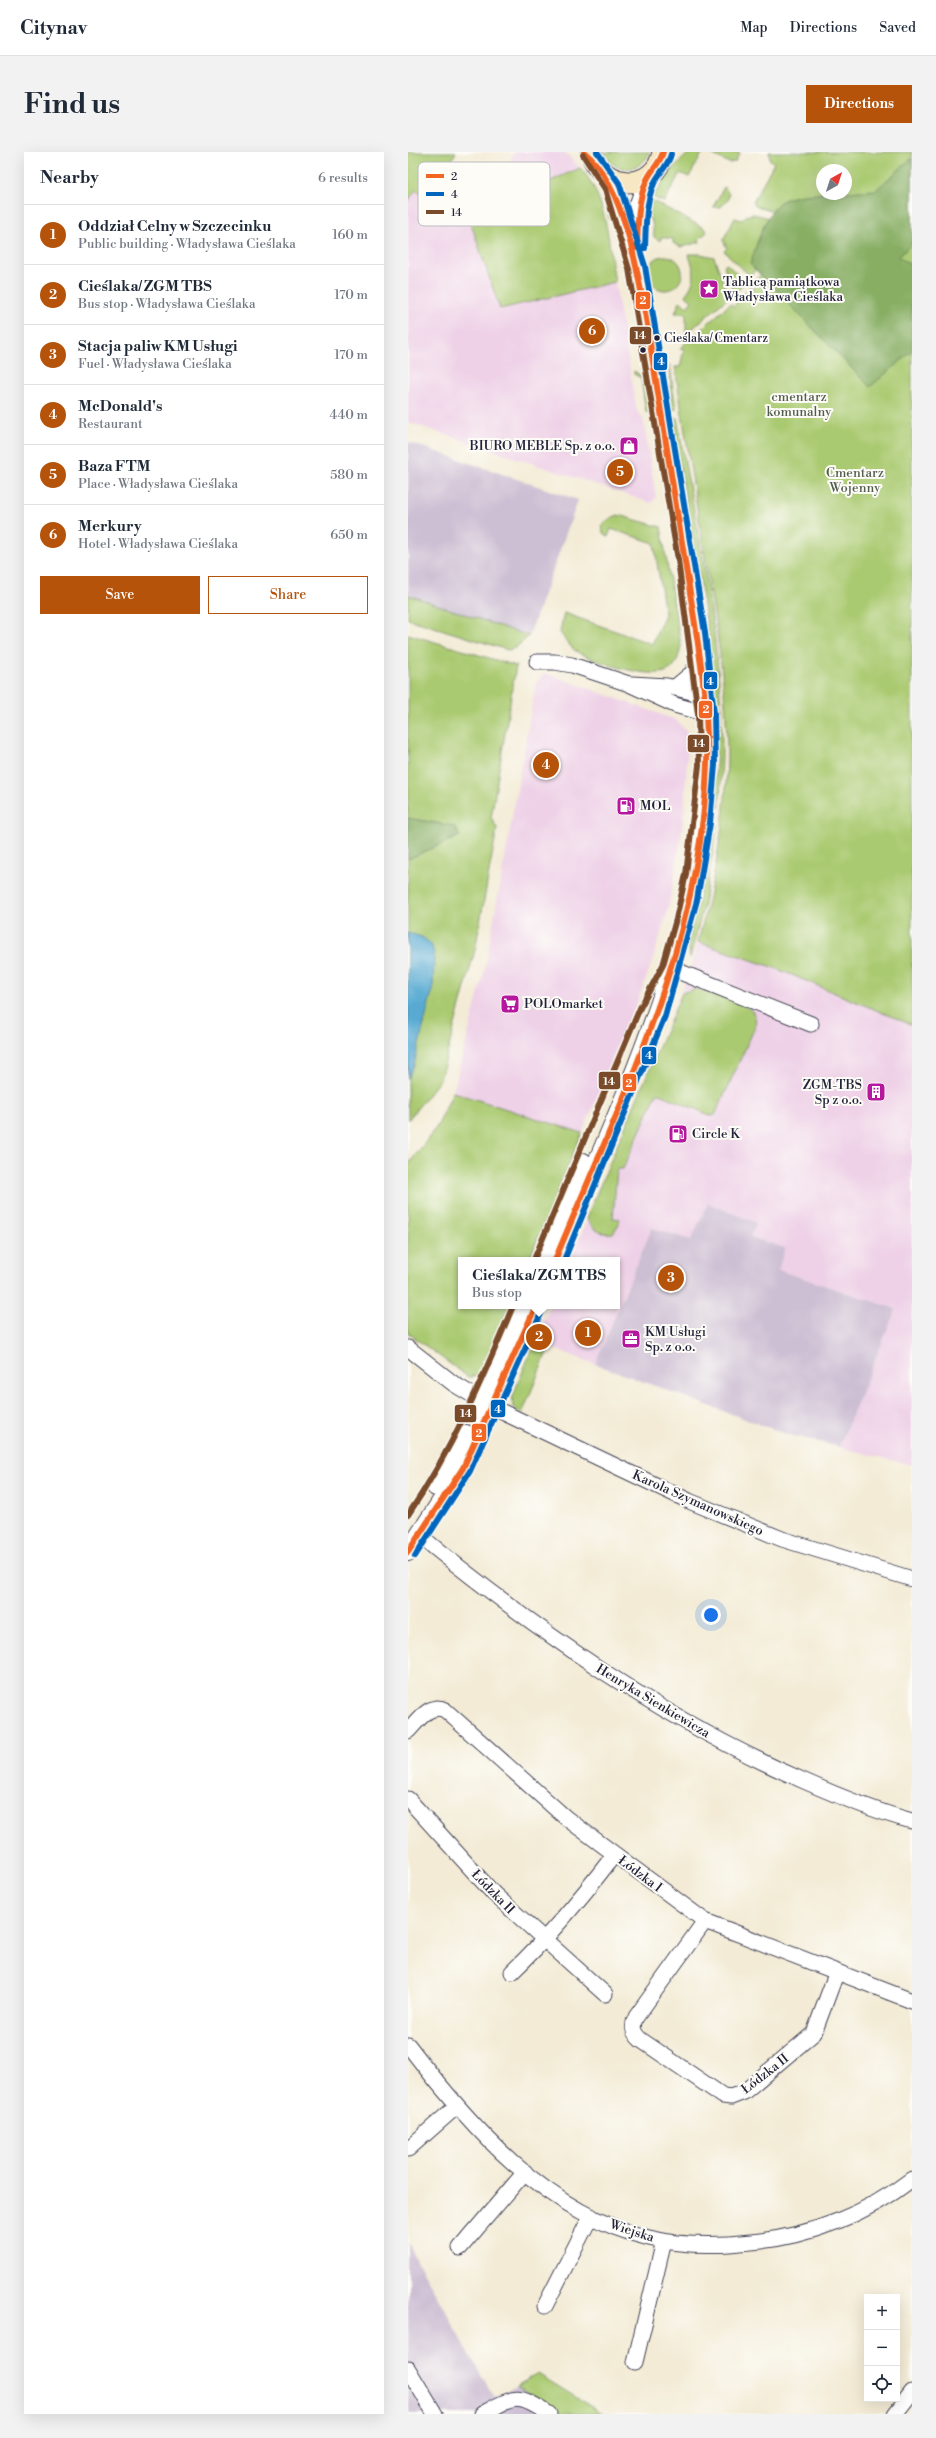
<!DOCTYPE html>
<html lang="en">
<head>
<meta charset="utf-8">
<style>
	:root { --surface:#fff; --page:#f2f2f3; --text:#1f2937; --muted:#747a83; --line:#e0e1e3; --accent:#b45309 }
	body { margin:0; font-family:"Libre Bodoni",serif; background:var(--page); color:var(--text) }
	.controls { position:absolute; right:12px; bottom:12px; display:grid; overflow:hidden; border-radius:0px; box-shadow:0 4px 16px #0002 }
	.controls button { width:36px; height:36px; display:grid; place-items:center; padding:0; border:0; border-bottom:1px solid var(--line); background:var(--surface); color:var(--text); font:20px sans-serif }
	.compass { position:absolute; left:408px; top:12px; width:36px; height:36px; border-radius:50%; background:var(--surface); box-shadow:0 4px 16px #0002; rotate:39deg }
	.you { position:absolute; left:303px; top:1463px; width:14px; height:14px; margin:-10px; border:3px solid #fff; border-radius:50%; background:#1a73e8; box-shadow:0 0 0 6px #1a73e833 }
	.badge { display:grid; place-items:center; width:26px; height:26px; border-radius:50%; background:var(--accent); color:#fff; font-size:13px; font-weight:700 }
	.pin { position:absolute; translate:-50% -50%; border:2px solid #fff; box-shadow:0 1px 4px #0006 }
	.popup { position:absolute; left:50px; top:1105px; width:162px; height:52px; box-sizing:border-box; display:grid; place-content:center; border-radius:0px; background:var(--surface); filter:drop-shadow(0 1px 3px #0005); font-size:13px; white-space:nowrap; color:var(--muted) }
	.popup b { font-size:15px; color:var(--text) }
	.popup::after { content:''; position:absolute; left:50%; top:100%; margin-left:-8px; border:8px solid transparent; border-top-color:var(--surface) }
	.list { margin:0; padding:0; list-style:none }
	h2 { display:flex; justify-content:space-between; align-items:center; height:52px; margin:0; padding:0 16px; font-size:17px }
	h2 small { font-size:13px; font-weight:400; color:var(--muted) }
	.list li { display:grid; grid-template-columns:26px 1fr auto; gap:12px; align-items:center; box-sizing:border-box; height:60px; padding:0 16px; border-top:1px solid var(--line) }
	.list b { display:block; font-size:15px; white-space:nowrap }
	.list p { margin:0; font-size:13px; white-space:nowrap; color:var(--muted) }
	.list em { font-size:13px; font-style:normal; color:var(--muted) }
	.actions { display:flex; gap:8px; padding:12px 16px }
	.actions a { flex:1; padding:9px 0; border:1px solid var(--accent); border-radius:0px; text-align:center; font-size:14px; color:var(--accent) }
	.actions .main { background:var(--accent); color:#fff }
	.icon { flex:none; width:22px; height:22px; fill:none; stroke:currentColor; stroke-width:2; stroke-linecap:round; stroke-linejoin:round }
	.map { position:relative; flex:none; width:504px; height:2262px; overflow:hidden; border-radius:0px }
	header { display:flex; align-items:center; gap:24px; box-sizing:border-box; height:56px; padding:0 20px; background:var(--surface); border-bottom:1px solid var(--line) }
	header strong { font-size:19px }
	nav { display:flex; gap:22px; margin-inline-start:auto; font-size:14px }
	.intro { display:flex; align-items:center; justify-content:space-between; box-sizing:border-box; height:96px; padding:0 24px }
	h1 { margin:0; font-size:28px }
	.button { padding:10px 18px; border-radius:0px; background:var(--accent); color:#fff; font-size:14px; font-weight:700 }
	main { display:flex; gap:24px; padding:0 24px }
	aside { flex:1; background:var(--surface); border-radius:0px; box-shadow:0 4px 16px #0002 }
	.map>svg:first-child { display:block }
	.built { fill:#eed0e7 }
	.industrial { fill:#ccbed3 }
	.green { fill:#aaca71; stroke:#667656; fill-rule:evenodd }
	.forest { fill:#87ae63; stroke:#54684f }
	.water { fill:#58aad3; stroke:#3d6687 }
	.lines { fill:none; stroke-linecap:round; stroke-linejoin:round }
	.minor-casing { stroke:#414052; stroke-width:17 }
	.tertiary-casing { stroke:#414052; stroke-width:20 }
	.secondary-casing { stroke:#414052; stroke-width:23 }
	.minor { stroke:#fff; stroke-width:15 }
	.tertiary { stroke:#fff; stroke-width:18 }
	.secondary { stroke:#f7e8c3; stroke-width:21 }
	.bus-1-casing { stroke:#fdfcf7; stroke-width:9 }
	.bus-2-casing { stroke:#fdfcf7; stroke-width:9 }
	.bus-3-casing { stroke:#fdfcf7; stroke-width:9 }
	.bus-1 { stroke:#f26522; stroke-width:6 }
	.bus-2 { stroke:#0065bd; stroke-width:6 }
	.bus-3 { stroke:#7a4b2a; stroke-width:6 }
	.bus-dot { fill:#22223b; stroke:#fdfcf7; stroke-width:1.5 }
	.labels { text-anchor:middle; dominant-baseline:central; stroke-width:4; stroke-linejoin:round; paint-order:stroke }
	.bus-label { font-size:12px; fill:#22223b; stroke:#fdfcf7; text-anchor:start }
	.poi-label { font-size:13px; fill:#22223b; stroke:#fdfcf7; text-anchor:start }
	.park-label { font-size:13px; fill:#525d4e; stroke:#fdfcf7 }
	.street-label { font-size:13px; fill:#22223b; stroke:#fdfcf7 }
	.key { fill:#fdfcf7; stroke:#bbbbbf; stroke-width:1 }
	.key-label { font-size:11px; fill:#22223b }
	.line-badge { stroke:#fdfcf7; stroke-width:1.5 }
	.badge-label { font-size:11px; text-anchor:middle; font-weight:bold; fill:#fff }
</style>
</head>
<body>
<header>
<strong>Citynav</strong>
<nav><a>Map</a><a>Directions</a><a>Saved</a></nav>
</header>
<div class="intro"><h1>Find us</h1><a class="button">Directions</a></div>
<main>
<aside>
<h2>Nearby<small>6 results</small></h2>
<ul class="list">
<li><span class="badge">1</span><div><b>Oddział Celny w Szczecinku</b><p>Public building · Władysława Cieślaka</p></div><em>160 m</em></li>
<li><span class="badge">2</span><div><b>Cieślaka/ ZGM TBS</b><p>Bus stop · Władysława Cieślaka</p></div><em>170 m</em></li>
<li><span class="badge">3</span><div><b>Stacja paliw KM Usługi</b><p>Fuel · Władysława Cieślaka</p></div><em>170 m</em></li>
<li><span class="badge">4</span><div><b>McDonald's</b><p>Restaurant</p></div><em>440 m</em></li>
<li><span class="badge">5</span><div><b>Baza FTM</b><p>Place · Władysława Cieślaka</p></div><em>580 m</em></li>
<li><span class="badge">6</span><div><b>Merkury</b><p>Hotel · Władysława Cieślaka</p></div><em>650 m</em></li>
</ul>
<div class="actions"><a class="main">Save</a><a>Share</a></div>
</aside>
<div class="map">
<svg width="504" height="2262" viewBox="0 0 504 2262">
	<rect width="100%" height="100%" fill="#fdfcf7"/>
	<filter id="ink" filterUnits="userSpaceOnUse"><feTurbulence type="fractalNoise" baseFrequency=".025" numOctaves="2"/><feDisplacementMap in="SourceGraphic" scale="8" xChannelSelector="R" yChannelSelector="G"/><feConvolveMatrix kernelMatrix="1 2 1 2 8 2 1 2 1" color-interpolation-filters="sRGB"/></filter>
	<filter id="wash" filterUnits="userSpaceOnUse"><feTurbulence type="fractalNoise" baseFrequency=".012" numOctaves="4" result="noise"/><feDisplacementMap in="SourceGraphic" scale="16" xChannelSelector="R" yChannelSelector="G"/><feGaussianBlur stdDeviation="0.9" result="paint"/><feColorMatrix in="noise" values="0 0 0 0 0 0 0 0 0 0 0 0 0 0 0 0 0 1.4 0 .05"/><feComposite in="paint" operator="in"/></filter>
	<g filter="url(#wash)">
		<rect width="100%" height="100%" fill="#f3ebd5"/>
		<path class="built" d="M107 0H157L172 16 101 47 86 39Z
			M8 38 61 66 92 157 207 130 229 260 235 265 248 346 243 351 0 270V49Z
			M137 521 268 568 278 579 280 589 276 663 267 721 259 761 244 810 226 858 174 981 45 940 77 817 128 531Z
			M290 790 367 816 504 873V1313L431 1295 488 1157 370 1118 377 1096 342 1085 347 1071 300 1051 283 1088 244 1076 187 1212 141 1195 128 1187 142 1154H209V1108H162L246 909 280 823Z"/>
		<path class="industrial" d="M0 290 170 348 121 484 0 443Z
			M300 1051 348 1071 342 1085 377 1096 370 1118 488 1157 431 1295 378 1282 187 1212 244 1076 283 1088Z
			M0 2092 86 2245 108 2234 153 2262H0Z"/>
		<path class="green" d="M0 0H48L35 23 56 35 86 39 101 47 172 16C200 45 200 92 207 130L92 157 61 66 8 38 0 49Z
			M197 0H242C234 21 204 23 197 0Z
			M282 0H295L281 25 272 21 256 50 245 45 262 19Z
			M300 0H332L327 10 321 11Z
			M361 0H504V873L367 816 290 790C306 729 319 664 319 601 319 540 309 479 299 418 288 350 277 282 267 215H272L276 197 272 196 323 151 325 155 342 134 346 137 349 132 347 129 361 114 372 62 347 54 345 50 366 11 362 8ZM414 18H438V42H414Z
			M188 23 196 35 210 68 203 69 201 67 196 42Z
			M316 35 321 42 320 48 313 55H305Z
			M243 48 296 76 299 80 291 87 292 90 273 95 265 91V87L253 85 252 89 246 85 244 69 239 65Z
			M345 62 358 65 380 76 371 91 342 124 316 99 319 96 315 88 327 66 334 68 338 64Z
			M280 102H292L306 105 321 145 278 182V161H267L272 149 279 155 284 149 277 143C289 130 287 117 280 102Z
			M240 121a17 17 0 1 1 34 0a17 17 0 1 1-34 0Z
			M319 112 337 130 326 142 316 114Z
			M262 213 268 257 263 258Z
			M226 219 236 226 243 261 238 260 233 226 226 222Z
			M264 266H269C291 393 324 526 311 656L306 649C318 526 283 389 264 266Z
			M210 363 253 375 273 494C271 502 270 510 264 516 249 531 190 510 173 502 164 498 157 488 152 480L156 461 244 492 257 462 246 391 203 377 200 385 195 381 193 374 201 367Z
			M0 443 121 484 107 496 100 498 0 467Z
			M0 482 108 514 83 666 89 676 67 798 32 928 0 968Z
			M309 672 296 752 282 806 280 790 290 751 303 680Z
			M287 837C299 837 336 850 344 859 348 864 348 869 347 875L307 963 304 964 249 941 215 1017H209L205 1066 211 1067V1072L205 1081C192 1083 184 1077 179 1066L183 1055 274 841Z
			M45 940 174 981 121 1108H53V1154H101L72 1224 60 1225 0 1181V1013L30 973Z
			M128 1187 141 1195 114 1262 106 1255 104 1246Z
			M130 2222 195 2262H153L108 2234Z"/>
		<path class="forest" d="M504 6V91L491 105 504 114V199L462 235 342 112C348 95 358 59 374 49 391 40 420 42 438 42V40L468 38Z
			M0 666 46 674 52 684 0 707Z"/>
		<path class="water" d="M0 781 14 785 23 792 26 801 25 835 6 913 0 926Z"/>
	</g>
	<g filter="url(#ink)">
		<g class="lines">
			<defs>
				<path id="minor" d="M129 510H147L164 513 221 532 267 553 298 562
					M224 532 259 534 296 543
					M266 536 284 521 292 506
					M262 816 403 872
					M0 1196 46 1232 84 1255 281 1349 374 1387 504 1427
					M11 1383C129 1479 254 1567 394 1628 430 1644 466 1659 504 1669
					M0 1579C10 1569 22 1550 37 1558L158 1666 297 1769 504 1849
					M0 1647 86 1742 197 1842
					M297 1769 228 1865C223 1875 225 1881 233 1888L315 1944 323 1945 336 1940 406 1881 428 1822
					M104 1820C142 1784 174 1745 206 1703
					M0 1893C61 1973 138 2062 241 2086 274 2094 309 2094 343 2090 400 2085 459 2062 504 2027
					M0 1997 49 1954
					M52 2096 117 2020
					M137 2154 183 2064
					M227 2210 256 2089
					M0 2217 27 2262
					M74 2262C107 2244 109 2241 141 2262
					M487 2262 504 2240"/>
				<path id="tertiary" d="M229 93 230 55 241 22
					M134 1108 175 1010
					M147 1108C215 946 299 780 299 599 299 491 273 382 256 276 249 233 242 191 235 148 227 107 220 61 199 24
					M69 1259 114 1154
					M28 1335 58 1282
					M0 1400 55 1316 84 1255 128 1154"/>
				<path id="secondary" d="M183 0C193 39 248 41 255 0"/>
			</defs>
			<use href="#minor" class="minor-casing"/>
			<use href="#tertiary" class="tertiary-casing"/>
			<use href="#secondary" class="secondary-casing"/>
			<use href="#minor" class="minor"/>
			<use href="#tertiary" class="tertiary"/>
			<use href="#secondary" class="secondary"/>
			<defs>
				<path id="bus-1" d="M229 96C230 74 229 51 238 30 242 19 252 12 255 0
					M147 1108C213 949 294 788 299 612 301 549 289 485 279 422 268 354 257 285 246 216 236 158 223 37 176 0
					M0 1400 55 1316 128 1154"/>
				<path id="bus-2" d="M237 96C238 76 237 54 245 34 249 22 260 15 263 2
					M156 1108 257 864 289 748 302 671 307 613 306 561 297 481 237 114 211 31 189 0
					M7 1404 62 1319 135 1157"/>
				<path id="bus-3" d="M127 1105 232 856 255 813 268 767 278 722 291 613 290 562 270 408 221 117 197 37 175 3
					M0 1363C44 1298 75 1226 105 1154"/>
			</defs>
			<use href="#bus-1" class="bus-1-casing"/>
			<use href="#bus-2" class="bus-2-casing"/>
			<use href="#bus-3" class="bus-3-casing"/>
			<use href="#bus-1" class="bus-1"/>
			<use href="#bus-2" class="bus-2"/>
			<use href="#bus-3" class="bus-3"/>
		</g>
	</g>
	<defs>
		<symbol id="sight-square" viewBox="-11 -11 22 22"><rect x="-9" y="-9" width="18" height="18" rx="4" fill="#b5179e" stroke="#fdfcf7"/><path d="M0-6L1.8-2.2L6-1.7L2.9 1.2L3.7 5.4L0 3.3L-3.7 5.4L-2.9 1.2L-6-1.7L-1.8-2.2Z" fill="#fff"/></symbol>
		<symbol id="shop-square" viewBox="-11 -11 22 22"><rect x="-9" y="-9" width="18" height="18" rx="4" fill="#b5179e" stroke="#fdfcf7"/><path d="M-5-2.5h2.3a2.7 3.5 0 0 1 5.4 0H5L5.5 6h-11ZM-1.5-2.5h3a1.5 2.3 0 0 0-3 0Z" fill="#fff"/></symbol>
		<symbol id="fuel-square" viewBox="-11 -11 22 22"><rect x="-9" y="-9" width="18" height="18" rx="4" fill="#b5179e" stroke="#fdfcf7"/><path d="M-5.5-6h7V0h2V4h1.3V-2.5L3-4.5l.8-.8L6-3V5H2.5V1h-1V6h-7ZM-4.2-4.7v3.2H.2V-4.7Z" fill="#fff"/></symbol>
		<symbol id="supermarket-square" viewBox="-11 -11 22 22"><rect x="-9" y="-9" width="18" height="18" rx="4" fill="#b5179e" stroke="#fdfcf7"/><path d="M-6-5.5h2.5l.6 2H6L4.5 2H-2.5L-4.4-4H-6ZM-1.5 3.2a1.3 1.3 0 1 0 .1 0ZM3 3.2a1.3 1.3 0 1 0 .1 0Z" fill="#fff"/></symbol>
		<symbol id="building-square" viewBox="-11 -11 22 22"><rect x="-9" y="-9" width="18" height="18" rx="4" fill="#b5179e" stroke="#fdfcf7"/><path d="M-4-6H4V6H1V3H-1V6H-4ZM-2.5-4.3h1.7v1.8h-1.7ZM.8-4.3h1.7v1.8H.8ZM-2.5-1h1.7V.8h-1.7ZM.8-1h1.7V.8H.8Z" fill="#fff"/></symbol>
		<symbol id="office-square" viewBox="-11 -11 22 22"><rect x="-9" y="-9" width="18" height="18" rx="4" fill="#b5179e" stroke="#fdfcf7"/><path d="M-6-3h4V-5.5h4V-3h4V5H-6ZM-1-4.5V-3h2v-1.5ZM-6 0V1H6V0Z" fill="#fff"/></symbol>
	</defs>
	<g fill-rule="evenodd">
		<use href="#sight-square" x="290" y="126" width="22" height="22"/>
		<use href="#shop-square" x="210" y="283" width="22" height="22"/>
		<use href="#fuel-square" x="207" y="643" width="22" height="22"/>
		<use href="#supermarket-square" x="91" y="841" width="22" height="22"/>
		<use href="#building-square" x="457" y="929" width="22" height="22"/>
		<use href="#fuel-square" x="259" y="971" width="22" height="22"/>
		<use href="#office-square" x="212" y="1176" width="22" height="22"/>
	</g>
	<g class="bus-dot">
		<circle cx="249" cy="186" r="3.5"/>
		<circle cx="235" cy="198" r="3.5"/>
	</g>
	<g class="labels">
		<g class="bus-label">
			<text x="256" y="186">Cieślaka/ Cmentarz</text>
		</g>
		<g class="poi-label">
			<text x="315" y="130">Tablicą pamiątkowa<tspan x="315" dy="15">Władysława Cieślaka</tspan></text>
			<text x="207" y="294" text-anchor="end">BIURO MEBLE Sp. z o.o.</text>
			<text x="232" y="654">MOL</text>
			<text x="116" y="852">POLOmarket</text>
			<text x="454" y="933" text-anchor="end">ZGM-TBS<tspan x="454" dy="15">Sp z o.o.</tspan></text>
			<text x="284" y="982">Circle K</text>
			<text x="237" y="1180">KM Usługi<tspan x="237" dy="15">Sp. z o.o.</tspan></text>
		</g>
		<g class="park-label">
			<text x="391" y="245">cmentarz<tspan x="391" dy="15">komunalny</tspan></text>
			<text x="447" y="321">Cmentarz<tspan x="447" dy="15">Wojenny</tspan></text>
		</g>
		<g class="street-label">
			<text transform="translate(290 1351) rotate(24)">Karola Szymanowskiego</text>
			<text transform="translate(245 1549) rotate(31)">Henryka Sienkiewicza</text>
			<text transform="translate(232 1722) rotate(37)">Łódzka I</text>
			<text transform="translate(85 1740) rotate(46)">Łódzka II</text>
			<text transform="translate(357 1922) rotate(-38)">Łódzka II</text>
			<text transform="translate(224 2079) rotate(18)">Wiejska</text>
		</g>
	</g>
	<rect x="10" y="10" width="132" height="64" rx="6" class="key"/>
	<rect x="18" y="22" width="18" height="4" fill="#f26522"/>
	<rect x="18" y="40" width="18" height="4" fill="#0065bd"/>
	<rect x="18" y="58" width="18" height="4" fill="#7a4b2a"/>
	<g class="key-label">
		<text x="43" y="28">2</text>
		<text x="43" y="46">4</text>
		<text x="43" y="64">14</text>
	</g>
	<g class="line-badge">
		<rect x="227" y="139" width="16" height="19" rx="4" fill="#f26522"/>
		<rect x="221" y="174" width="23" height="19" rx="4" fill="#7a4b2a"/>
		<rect x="245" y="200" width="15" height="19" rx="4" fill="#0065bd"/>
		<rect x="295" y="519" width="15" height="19" rx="4" fill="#0065bd"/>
		<rect x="290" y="548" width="15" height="19" rx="4" fill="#f26522"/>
		<rect x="279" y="582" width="23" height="19" rx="4" fill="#7a4b2a"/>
		<rect x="233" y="894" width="16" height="19" rx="4" fill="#0065bd"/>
		<rect x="190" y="919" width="23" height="19" rx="4" fill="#7a4b2a"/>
		<rect x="214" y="921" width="15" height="19" rx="4" fill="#f26522"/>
		<rect x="82" y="1247" width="16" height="19" rx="4" fill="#0065bd"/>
		<rect x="46" y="1252" width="23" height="19" rx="4" fill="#7a4b2a"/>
		<rect x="63" y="1271" width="16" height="19" rx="4" fill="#f26522"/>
	</g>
	<g class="badge-label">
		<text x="235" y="152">2</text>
		<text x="232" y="187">14</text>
		<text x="253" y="213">4</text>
		<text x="302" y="533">4</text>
		<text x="298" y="561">2</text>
		<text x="291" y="595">14</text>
		<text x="241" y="907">4</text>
		<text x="201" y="933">14</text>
		<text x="221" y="935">2</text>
		<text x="90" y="1261">4</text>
		<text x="58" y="1265">14</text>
		<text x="71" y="1285">2</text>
	</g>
</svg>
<div class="controls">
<button>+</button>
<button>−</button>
<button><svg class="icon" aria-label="locate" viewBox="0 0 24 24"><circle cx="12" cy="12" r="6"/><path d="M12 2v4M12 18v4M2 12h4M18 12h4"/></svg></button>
</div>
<svg class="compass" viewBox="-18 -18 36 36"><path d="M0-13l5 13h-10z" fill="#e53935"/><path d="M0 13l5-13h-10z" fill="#747a83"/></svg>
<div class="you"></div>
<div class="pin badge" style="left:180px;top:1181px">1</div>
<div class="pin badge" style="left:131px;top:1185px">2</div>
<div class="popup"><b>Cieślaka/ ZGM TBS</b>Bus stop</div>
<div class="pin badge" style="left:263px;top:1126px">3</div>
<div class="pin badge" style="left:138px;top:613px">4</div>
<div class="pin badge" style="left:212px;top:320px">5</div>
<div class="pin badge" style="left:184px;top:179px">6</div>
</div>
</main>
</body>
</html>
